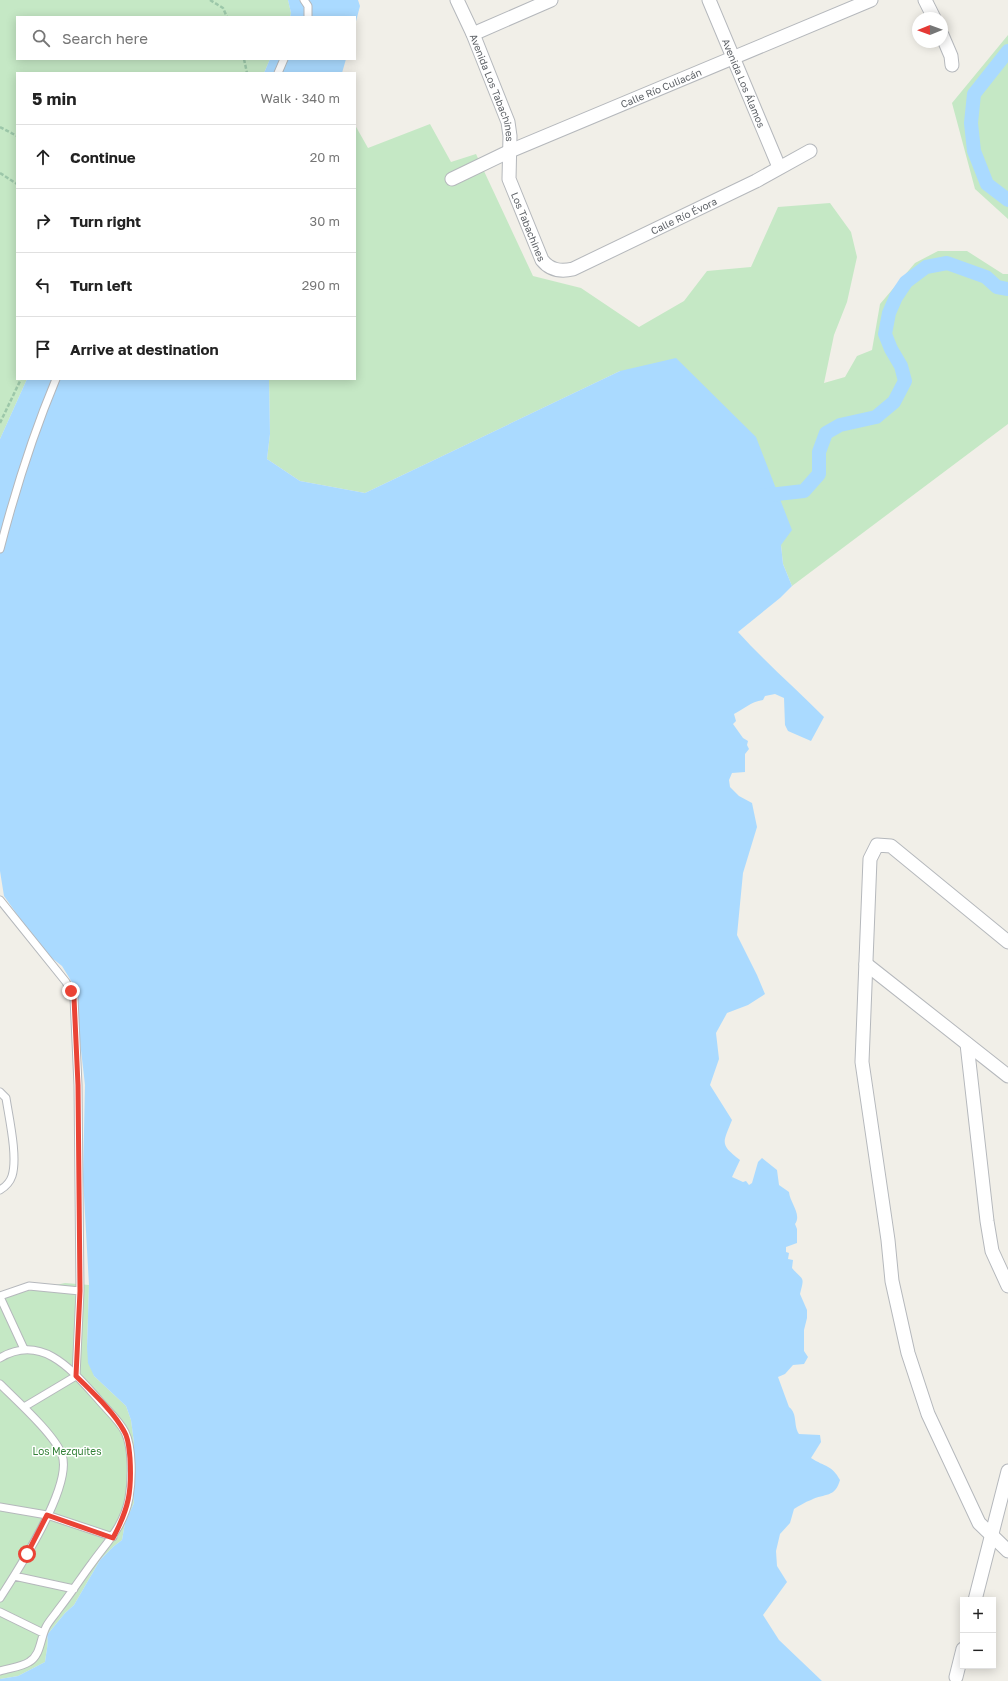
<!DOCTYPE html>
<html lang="en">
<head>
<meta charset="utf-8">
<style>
	:root { --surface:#fff; --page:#f2f2f2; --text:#222; --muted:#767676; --line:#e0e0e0 }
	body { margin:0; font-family:"Golos Text",sans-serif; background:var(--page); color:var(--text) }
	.controls { position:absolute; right:12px; bottom:12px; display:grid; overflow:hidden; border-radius:0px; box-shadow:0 2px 10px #0003 }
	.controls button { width:36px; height:36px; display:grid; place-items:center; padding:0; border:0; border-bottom:1px solid var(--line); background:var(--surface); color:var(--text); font:20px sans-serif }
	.compass { position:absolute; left:912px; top:12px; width:36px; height:36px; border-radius:50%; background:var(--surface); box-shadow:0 2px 10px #0003; rotate:269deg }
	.stop { position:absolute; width:12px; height:12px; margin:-9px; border:3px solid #ea4335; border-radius:50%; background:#fff }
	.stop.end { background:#ea4335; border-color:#fff; box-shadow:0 1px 4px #0008 }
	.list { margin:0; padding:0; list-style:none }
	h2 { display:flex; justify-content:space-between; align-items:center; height:52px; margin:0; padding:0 16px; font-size:17px }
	h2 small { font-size:13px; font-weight:400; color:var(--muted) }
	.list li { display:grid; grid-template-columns:26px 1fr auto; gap:12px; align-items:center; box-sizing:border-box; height:64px; padding:0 16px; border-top:1px solid var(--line) }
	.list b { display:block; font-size:15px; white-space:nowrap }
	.list em { font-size:13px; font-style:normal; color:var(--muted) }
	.icon { flex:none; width:22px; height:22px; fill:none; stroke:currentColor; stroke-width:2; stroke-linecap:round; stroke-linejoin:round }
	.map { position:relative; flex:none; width:1008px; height:1681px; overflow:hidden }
	.search { position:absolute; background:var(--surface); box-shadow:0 2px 10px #0003; left:16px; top:16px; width:340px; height:44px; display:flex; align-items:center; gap:10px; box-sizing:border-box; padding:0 14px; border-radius:0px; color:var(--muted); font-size:15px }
	.panel { position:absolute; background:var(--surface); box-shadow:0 2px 10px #0003; left:16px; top:72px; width:340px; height:308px; border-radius:0px }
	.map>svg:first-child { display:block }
	.green { fill:#c5e8c5 }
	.water { fill:#aadaff }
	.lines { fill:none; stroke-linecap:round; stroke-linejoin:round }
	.canal { stroke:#aadaff; stroke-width:14 }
	.service-casing { stroke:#b5b8bc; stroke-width:9 }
	.minor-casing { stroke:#b5b8bc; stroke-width:15 }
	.path { stroke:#9cc7a9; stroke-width:2.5; stroke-dasharray:4 2; stroke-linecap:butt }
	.service { stroke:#fff; stroke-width:7 }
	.minor { stroke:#fff; stroke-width:13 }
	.route { stroke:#ea4335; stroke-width:5 }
	.labels { text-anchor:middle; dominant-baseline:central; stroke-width:3; stroke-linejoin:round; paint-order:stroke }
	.street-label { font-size:10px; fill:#5f6368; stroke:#fff }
	.park-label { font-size:10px; fill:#348238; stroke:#fff }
</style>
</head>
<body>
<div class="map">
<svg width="1008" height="1681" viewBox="0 0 1008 1681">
	<rect width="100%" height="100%" fill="#f1efe8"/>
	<path class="green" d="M0 0H288L291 13 290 17H17V59H270L264 73H17V379H27L0 439Z
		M1008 35V219L975 189 952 103Z
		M430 124 451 162 476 154 533 276 581 288 639 327 684 301 707 271 751 267 778 207 830 203 851 232 857 257 847 302 834 335 824 383 845 377 857 356 872 350 880 304 915 263 938 251H967L1003 274H1008V424L792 586 783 564 781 545 620 371 365 493 300 481 267 459 270 434 269 379H355V125L368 148Z
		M65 1283 89 1285 87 1347 94 1376 126 1406 131 1420 134 1443 132 1482 134 1503 125 1523 122 1540 114 1546 100 1560 74 1605 65 1613 47 1635C49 1644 46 1652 45 1662L18 1676 0 1679V1297Z"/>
	<path class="water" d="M288 0H358L360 6 355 25V17H290L291 13Z
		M270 59H346L342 73H264Z
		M676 358 756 437 792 530 781 545 783 564 792 586 780 598 738 632C765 662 796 689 824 717L811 741 788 731 785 725 784 698 775 694 765 696 763 700C750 702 744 709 734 714L736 721 733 724 743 738 748 741 747 745 749 749 745 754V772L732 773 729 780 730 787 739 796 752 803 757 827 743 873 737 935 757 975 765 994 748 1005 727 1013 716 1033 719 1059 710 1085 732 1120C723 1143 719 1144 740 1160L732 1177 743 1182 746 1181 749 1185 752 1183 758 1162 762 1158 777 1170 779 1185 789 1192C790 1203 802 1214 795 1224L797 1229V1243L786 1247V1252L789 1253 788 1259 793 1260 792 1268C803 1281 805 1275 800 1294L807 1310V1318L804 1330V1351L808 1357 804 1364 793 1365 785 1374 778 1377 789 1407C798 1414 793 1425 799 1434L820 1435 821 1442 811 1458C825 1467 832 1465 840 1480 835 1498 825 1493 811 1500 805 1502 799 1506 794 1509L790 1523 780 1534 776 1551 777 1566 787 1582 763 1615 779 1640 822 1681H0V1679L18 1676 45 1662C46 1652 49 1644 47 1635L65 1613 74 1605 100 1560 114 1546 122 1540 125 1523 134 1503 132 1482 134 1443 131 1420 126 1406 94 1376 88 1363 87 1347 89 1285 83 1178 85 1085 78 1024 76 989 62 966 43 951 4 896 0 871V439L27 379H269L270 434 267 459 300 481 365 493 620 371Z"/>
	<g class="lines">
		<path class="canal" d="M1008 51 974 94 971 123 974 151 987 184 1008 200
			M760 496 804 491 819 474V452L826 433 840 425 876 417 894 402 905 381 901 366 891 349 885 334 889 313 896 297 906 282 926 267 947 263 986 277 997 287 1008 289"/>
		<defs>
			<path id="service" d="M304 0 308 6V17
				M278 73 284 59
				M0 549C15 491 33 434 56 379
				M0 900 66 982 74 998 78 1085 80 1291
				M0 1092 6 1098C9 1118 18 1157 12 1176 10 1182 5 1187 0 1190
				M0 1296 29 1286 80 1291 76 1376 24 1407
				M0 1297 24 1349
				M0 1358C42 1333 72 1370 98 1399 107 1410 119 1420 125 1432 133 1448 132 1481 129 1498 124 1526 107 1542 92 1563 80 1579 70 1595 58 1610 54 1616 49 1621 46 1627 40 1639 41 1655 29 1662 21 1667 9 1668 0 1671
				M0 1384C16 1400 55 1435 62 1455 73 1486 18 1570 0 1598
				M0 1507 47 1515 113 1537
				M14 1576 74 1589
				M0 1612 43 1633"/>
			<g id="minor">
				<path id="s1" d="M457 0 473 34 508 122 510 136 509 179 542 260C550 270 560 272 573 269L756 181 810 151"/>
				<path id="s2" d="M709 0 779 167"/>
				<path d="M925 0 934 18"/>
				<path d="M473 34 551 0"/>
				<path d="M942 35 951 56 952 65"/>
				<path id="s3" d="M452 179 510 151 871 0"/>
				<path d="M1008 942 891 846 877 845 870 859 862 1062 888 1240 892 1281 908 1353 928 1414 979 1523 1008 1551"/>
				<path d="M866 964 1008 1076"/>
				<path d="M967 1044 987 1221 992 1251 1008 1286"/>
				<path d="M975 1600 1008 1471"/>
				<path d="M956 1677 963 1649"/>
			</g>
		</defs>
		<use href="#service" class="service-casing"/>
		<use href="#minor" class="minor-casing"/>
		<path class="path" d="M210 0 223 8 227 17
			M244 59 247 73
			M0 127 17 136
			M0 173 17 184
			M0 423 21 379"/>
		<use href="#service" class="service"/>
		<use href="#minor" class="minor"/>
	</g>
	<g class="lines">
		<path class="route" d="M27 1554 47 1515 113 1538C129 1508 132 1491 130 1458 129 1449 129 1439 124 1431 113 1411 93 1393 76 1376L80 1291 78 1085 74 998 71 991"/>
	</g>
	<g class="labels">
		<g class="street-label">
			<text stroke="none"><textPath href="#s2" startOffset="90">Avenida Los Álamos</textPath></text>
			<text stroke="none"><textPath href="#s1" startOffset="95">Avenida Los Tabachines</textPath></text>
			<text stroke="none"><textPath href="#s3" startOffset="228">Calle Río Culiacán</textPath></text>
			<text stroke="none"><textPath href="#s1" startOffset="434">Calle Río Évora</textPath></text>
			<text stroke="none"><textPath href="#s1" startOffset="241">Los Tabachines</textPath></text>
		</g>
		<g class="park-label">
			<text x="67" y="1451">Los Mezquites</text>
		</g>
	</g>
</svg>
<div class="controls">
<button>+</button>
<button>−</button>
</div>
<svg class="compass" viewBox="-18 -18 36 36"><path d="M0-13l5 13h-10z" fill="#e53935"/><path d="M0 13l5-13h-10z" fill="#767676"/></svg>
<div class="stop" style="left:27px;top:1554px"></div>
<div class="stop end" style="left:71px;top:991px"></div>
<div class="search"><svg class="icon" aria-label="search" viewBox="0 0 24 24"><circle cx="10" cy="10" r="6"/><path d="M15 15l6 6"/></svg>Search here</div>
<section class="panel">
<h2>5 min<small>Walk · 340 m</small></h2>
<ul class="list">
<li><svg class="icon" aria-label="ahead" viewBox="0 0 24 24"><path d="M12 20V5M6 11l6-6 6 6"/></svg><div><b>Continue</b></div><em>20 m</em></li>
<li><svg class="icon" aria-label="right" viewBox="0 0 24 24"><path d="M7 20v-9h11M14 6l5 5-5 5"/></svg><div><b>Turn right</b></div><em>30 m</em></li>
<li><svg class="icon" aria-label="left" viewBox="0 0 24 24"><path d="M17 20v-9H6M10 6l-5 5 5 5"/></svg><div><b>Turn left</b></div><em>290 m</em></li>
<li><svg class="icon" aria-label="arrive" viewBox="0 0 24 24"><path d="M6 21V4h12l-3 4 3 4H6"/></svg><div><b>Arrive at destination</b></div></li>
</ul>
</section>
</div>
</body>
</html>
